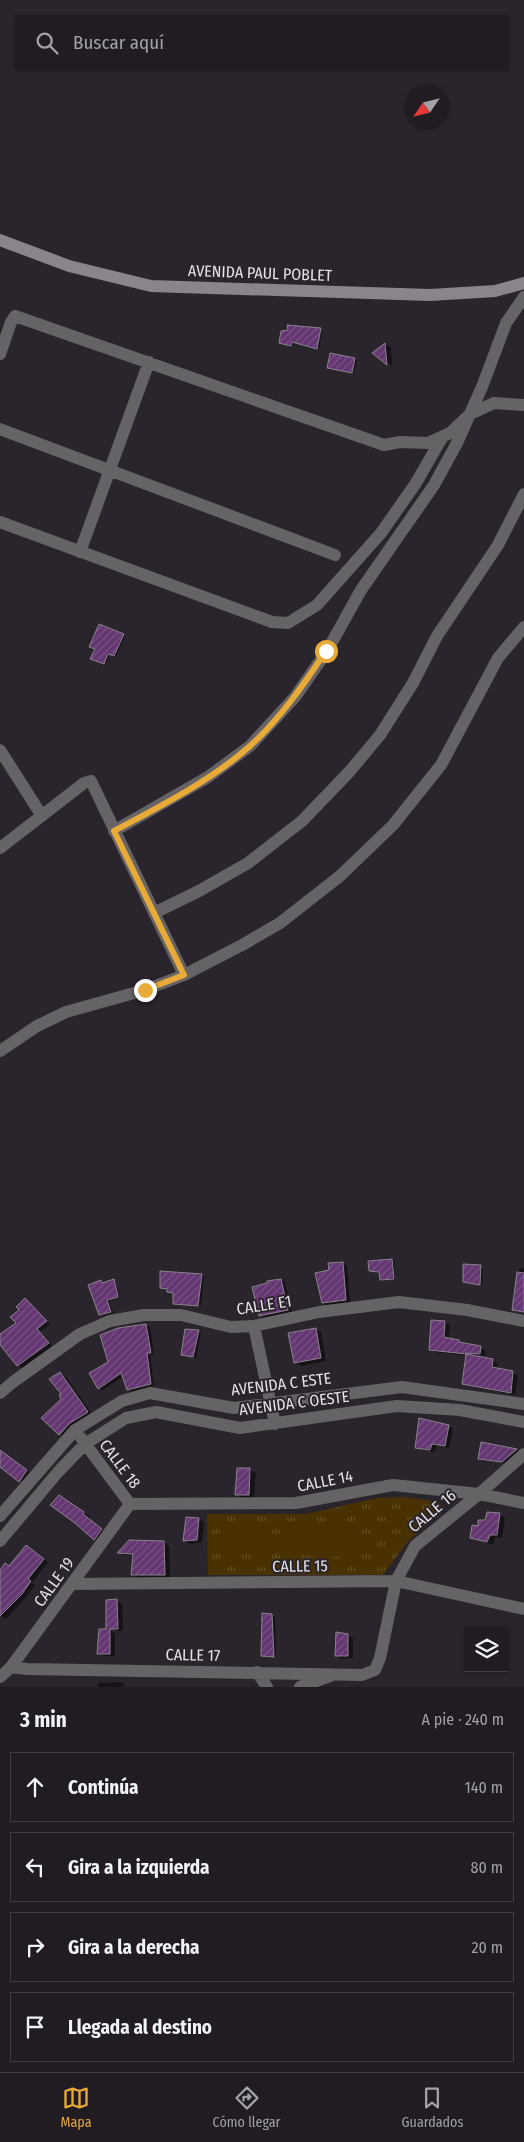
<!DOCTYPE html>
<html lang="es">
<head>
<meta charset="utf-8">
<style>
	:root { --surface:#201c21; --page:#28252a; --text:#f1f3f6; --muted:#a2a1a5; --line:#3d3a3f; --accent:#e9ab38 }
	body { margin:0; font-family:"Fira Sans Condensed",sans-serif; background:var(--page); color:var(--text) }
	.controls { position:absolute; right:15px; bottom:15px; display:grid; overflow:hidden; border-radius:0px; box-shadow:0 1px 4px #0004 }
	.controls button { width:45px; height:45px; display:grid; place-items:center; padding:0; border:0; border-bottom:1px solid var(--line); background:var(--surface); color:var(--text); font:25px sans-serif }
	.compass { position:absolute; left:404px; top:85px; width:45px; height:45px; border-radius:50%; background:var(--surface); box-shadow:0 1px 4px #0004; rotate:235deg }
	.stop { position:absolute; width:15px; height:15px; margin:-11px; border:4px solid #e9ab38; border-radius:50%; background:#fff }
	.stop.end { background:#e9ab38; border-color:#fff; box-shadow:0 1px 5px #0008 }
	.list { margin:0; padding:0; list-style:none }
	h2 { display:flex; justify-content:space-between; align-items:center; height:65px; margin:0; padding:0 20px; font-size:21px }
	h2 small { font-size:16px; font-weight:400; color:var(--muted) }
	.list li { display:grid; grid-template-columns:32px 1fr auto; gap:15px; align-items:center; box-sizing:border-box; height:70px; margin:0 10px 10px; padding:0 10px; border:1px solid var(--line); border-radius:0px }
	.list b { display:block; font-size:19px; white-space:nowrap }
	.list em { font-size:16px; font-style:normal; color:var(--muted) }
	.icon { flex:none; width:28px; height:28px; fill:none; stroke:currentColor; stroke-width:2; stroke-linecap:round; stroke-linejoin:round }
	.map { position:relative; flex:none; width:524px; height:1687px; overflow:hidden }
	.search { position:absolute; background:var(--surface); box-shadow:0 1px 4px #0004; left:15px; right:15px; top:15px; height:55px; display:flex; align-items:center; gap:12px; box-sizing:border-box; padding:0 18px; border-radius:0px; color:var(--muted); font-size:19px }
	.sheet { height:385px; background:var(--surface) }
	nav { display:flex; justify-content:space-around; align-items:center; box-sizing:border-box; height:70px; border-top:1px solid var(--line); background:var(--surface); font-size:14px; color:var(--muted) }
	nav a { display:grid; justify-items:center; gap:2px }
	nav .on { color:var(--accent) }
	.map>svg:first-child { display:block }
	.grass { fill:url(#grass-tufts) }
	.pitch { fill:#4a3101 }
	.shadow { fill:#0007 }
	.building { fill:url(#building-hatch); stroke:#8a838c }
	.lines { fill:none; stroke-linecap:round; stroke-linejoin:round }
	.street { stroke:#666367; stroke-width:12 }
	.secondary { stroke:#89858a; stroke-width:12 }
	.route { stroke:#e9ab38; stroke-width:6 }
	.labels { text-anchor:middle; dominant-baseline:central; stroke-width:4; stroke-linejoin:round; paint-order:stroke }
	.street-label { font-size:16px; fill:#e4e1e5; stroke:#2a252c }
</style>
</head>
<body>
<div class="map">
<svg width="524" height="1687" viewBox="0 0 524 1687">
	<defs>
		<pattern id="grass-tufts" width="24" height="20" patternUnits="userSpaceOnUse" patternTransform="scale(1.25)"><rect width="24" height="20" fill="#4a3101"/><path d="M3 7l-1-3M5 7V3M7 7l1-3M15 17l-1-3M17 17v-4M19 17l1-3" fill="none" stroke="#644f26"/></pattern>
		<pattern id="building-hatch" width="6" height="6" patternUnits="userSpaceOnUse" patternTransform="scale(1.25)"><rect width="6" height="6" fill="#643672"/><path d="M-1 1l2-2M0 6l6-6M5 7l2-2" fill="none" stroke="#7a5386"/></pattern>
	</defs>
	<rect width="100%" height="100%" fill="#2a252c"/>
	<path class="grass" d="M404 1497 439 1502 443 1506V1510L408 1541 383 1575H208L207 1514H306L377 1498Z"/>
	<path class="pitch" d="M281 1522 356 1524 355 1557 280 1555Z
		M220 1526 265 1528V1554L219 1552Z"/>
	<path class="shadow" d="M320 329 322 331 319 349 294 343 293 346 283 344Z
		M386 345 391 347 392 366 374 353Z
		M355 359 357 360 354 373 330 369Z
		M123 635 125 636 116 657 110 654 106 664 94 659Z
		M391 1260 394 1261 395 1280H384L381 1279V1272L370 1271Z
		M343 1263 347 1266 350 1302 327 1305 323 1303Z
		M464 1266 483 1268 482 1285 464 1282Z
		M524 1268V1313L514 1310 519 1269Z
		M202 1275 204 1276 201 1306 176 1305 174 1304V1293L162 1288Z
		M281 1280 285 1282 292 1312 264 1318 260 1316Z
		M114 1281 116 1282 119 1298 109 1300 113 1313 103 1316 100 1314 101 1282 103 1283Z
		M26 1299 50 1324 40 1332 52 1346 22 1368 0 1343V1335L18 1324Z
		M432 1321 445 1322 450 1325 449 1339 485 1350V1356L470 1354V1356L492 1360 497 1363V1369L518 1375 515 1395 468 1386 463 1383 467 1356 435 1352 430 1349Z
		M146 1325 150 1327 154 1355 150 1354 154 1386 132 1391 128 1389 124 1376 103 1390 99 1388 110 1362Z
		M316 1329 321 1332 326 1361 301 1366 295 1362Z
		M199 1331 201 1333 196 1358 182 1354Z
		M60 1373 66 1377 93 1416 66 1438 60 1434 63 1399Z
		M420 1420 453 1428 449 1448 436 1446 435 1452 417 1448Z
		M482 1443 517 1450 518 1451 505 1463 481 1460 479 1458Z
		M3 1454 29 1472 22 1482 0 1466V1458Z
		M238 1470H250L256 1473 254 1498H242L237 1495Z
		M67 1500 90 1517 89 1519 108 1534 102 1543 95 1539Z
		M488 1514H500L505 1518 502 1538 495 1537 493 1545 472 1538 486 1521Z
		M199 1519 204 1522 202 1542 190 1544 185 1541Z
		M164 1542 169 1545 170 1577H137L132 1575 134 1555H124L119 1552Z
		M31 1549 48 1562 32 1583 35 1585 26 1597 6 1619 0 1615V1571L10 1567Z
		M117 1601 122 1604 123 1631H117L111 1628V1631L115 1633V1656H104L98 1653Z
		M263 1615 275 1617 276 1657 262 1655Z
		M348 1635 353 1638V1658L341 1659 336 1655Z
		M120 1682 124 1684V1687H98L99 1683Z"/>
	<path class="building" d="M287 325 321 328 317 349 292 342 291 346 279 343 281 331 288 330Z
		M385 343 387 365 372 353Z
		M330 353 355 358 352 373 327 368Z
		M99 624 124 634 114 656 108 654 104 664 90 659 95 649 89 647Z
		M392 1259 394 1279 380 1280 379 1272 369 1271 368 1261Z
		M343 1262 346 1300 322 1303 315 1273 329 1270 328 1263Z
		M463 1264 481 1265 480 1285 463 1282Z
		M160 1271 202 1274 198 1306 173 1304V1293L167 1292V1289L160 1288Z
		M517 1272 524 1273V1312L512 1310Z
		M114 1279 118 1297 107 1300 111 1312 99 1315 88 1285 101 1280 102 1283Z
		M281 1279 288 1310 259 1316 252 1287 267 1283V1281Z
		M25 1298 47 1321 37 1329 49 1343 17 1366 0 1345V1334L16 1323 10 1317 19 1310 16 1307Z
		M431 1320 445 1321 444 1337 459 1340V1342L481 1346 480 1354 466 1353V1354L429 1350Z
		M146 1324 151 1353H147L151 1384 127 1390 121 1373 98 1389 89 1373 108 1362 100 1335 118 1328Z
		M316 1328 321 1358 294 1363 288 1333Z
		M185 1329 199 1330 193 1357 181 1355Z
		M466 1354 493 1359 492 1367 513 1371 511 1393 462 1384Z
		M60 1372 88 1412 70 1423 59 1435 41 1418 61 1399 59 1395 61 1394 49 1379Z
		M419 1418 449 1425 445 1446 432 1444 430 1450 415 1448Z
		M481 1442 517 1449 502 1462 478 1459Z
		M0 1450 27 1470 19 1482 0 1467Z
		M237 1468H250L249 1495H235Z
		M59 1495 84 1512 83 1514 102 1529 94 1540 75 1523 50 1505Z
		M487 1512 500 1513 497 1535H490L487 1542 470 1538 472 1525 478 1526V1520H485Z
		M186 1517 199 1518 197 1540 183 1541Z
		M129 1540 164 1541 165 1575H131L133 1554 117 1553Z
		M26 1545 44 1559 28 1579 31 1581 22 1594 0 1616V1570L5 1563 9 1566Z
		M117 1599 118 1629H110V1654H97L99 1629H106V1600Z
		M262 1613 272 1614 274 1657 261 1656Z
		M336 1632 348 1634V1656H335Z"/>
	<g class="lines">
		<path class="street" d="M0 354 11 322 15 316 384 445 400 442 428 443 450 433 470 414 494 403 524 405
			M0 429 335 555
			M0 522 272 622 288 623 317 605 381 533 416 483 443 436
			M80 552 149 362
			M0 750 42 816
			M114 831 208 777 250 746 295 697 327 651 361 590 434 485 457 443 482 387 506 323 524 297
			M0 848 84 783 91 781 184 975
			M154 913 199 891 248 863 302 821 350 771 380 735 413 683 437 636 498 545 524 494
			M0 1051 37 1026 66 1012 145 990 184 975 244 944 280 923 340 876 393 825 441 765 498 658 524 627
			M254 1326 275 1424
			M0 1393 13 1382 80 1334 110 1321 144 1315H181L231 1327 254 1326 319 1312 399 1302 467 1310 524 1321
			M81 1438 130 1504
			M130 1504 296 1503 393 1485 479 1494 524 1503
			M0 1516 75 1430 122 1401 150 1393 234 1408 402 1387 524 1404
			M0 1541 58 1472 85 1444 126 1418 156 1412 240 1428 397 1406 460 1410 524 1422
			M73 1584 396 1581 524 1609
			M11 1667 27 1669 362 1675 375 1670 380 1658 396 1581 415 1546 479 1494 524 1454
			M257 1672 267 1687
			M0 1677 11 1667 130 1504
			M300 1687 330 1676"/>
		<path class="secondary" d="M0 240 69 266 151 286 430 295 495 291 524 283"/>
	</g>
	<g class="lines">
		<path class="route" d="M145 990 184 975 114 831C159 807 212 780 250 746 280 719 304 684 326 651"/>
	</g>
	<g class="labels">
		<g class="street-label">
			<text transform="translate(260 273) rotate(2)">AVENIDA PAUL POBLET</text>
			<text transform="translate(264 1305) rotate(-9)">CALLE E1</text>
			<text transform="translate(281 1384) rotate(-7)">AVENIDA C ESTE</text>
			<text transform="translate(294 1403) rotate(-7)">AVENIDA C OESTE</text>
			<text transform="translate(120 1464) rotate(53)">CALLE 18</text>
			<text transform="translate(325 1481) rotate(-11)">CALLE 14</text>
			<text transform="translate(432 1511) rotate(-40)">CALLE 16</text>
			<text transform="translate(300 1566) rotate(-1)">CALLE 15</text>
			<text transform="translate(54 1582) rotate(-54)">CALLE 19</text>
			<text transform="translate(193 1655) rotate(1)">CALLE 17</text>
		</g>
	</g>
</svg>
<div class="controls">
<button><svg class="icon" aria-label="layers" viewBox="0 0 24 24"><path d="M12 4l9 5-9 5-9-5zM3 14l9 5 9-5"/></svg></button>
</div>
<svg class="compass" viewBox="-18 -18 36 36"><path d="M0-13l5 13h-10z" fill="#e53935"/><path d="M0 13l5-13h-10z" fill="#a2a1a5"/></svg>
<div class="stop" style="left:326px;top:651px"></div>
<div class="stop end" style="left:145px;top:990px"></div>
<div class="search"><svg class="icon" aria-label="search" viewBox="0 0 24 24"><circle cx="10" cy="10" r="6"/><path d="M15 15l6 6"/></svg>Buscar aquí</div>
</div>
<section class="sheet">
<h2>3 min<small>A pie · 240 m</small></h2>
<ul class="list">
<li><svg class="icon" aria-label="ahead" viewBox="0 0 24 24"><path d="M12 20V5M6 11l6-6 6 6"/></svg><div><b>Continúa</b></div><em>140 m</em></li>
<li><svg class="icon" aria-label="left" viewBox="0 0 24 24"><path d="M17 20v-9H6M10 6l-5 5 5 5"/></svg><div><b>Gira a la izquierda</b></div><em>80 m</em></li>
<li><svg class="icon" aria-label="right" viewBox="0 0 24 24"><path d="M7 20v-9h11M14 6l5 5-5 5"/></svg><div><b>Gira a la derecha</b></div><em>20 m</em></li>
<li><svg class="icon" aria-label="arrive" viewBox="0 0 24 24"><path d="M6 21V4h12l-3 4 3 4H6"/></svg><div><b>Llegada al destino</b></div></li>
</ul>
</section>
<nav>
<a class="on"><svg class="icon" aria-label="map" viewBox="0 0 24 24"><path d="M3 6l6-2 6 2 6-2v14l-6 2-6-2-6 2zM9 4v14M15 6v14"/></svg>Mapa</a>
<a><svg class="icon" aria-label="directions" viewBox="0 0 24 24"><path d="M12 3l9 9-9 9-9-9zM9 14v-3h6M13 9l2 2-2 2"/></svg>Cómo llegar</a>
<a><svg class="icon" aria-label="saved" viewBox="0 0 24 24"><path d="M7 4h10v16l-5-4-5 4z"/></svg>Guardados</a>
</nav>
</body>
</html>
